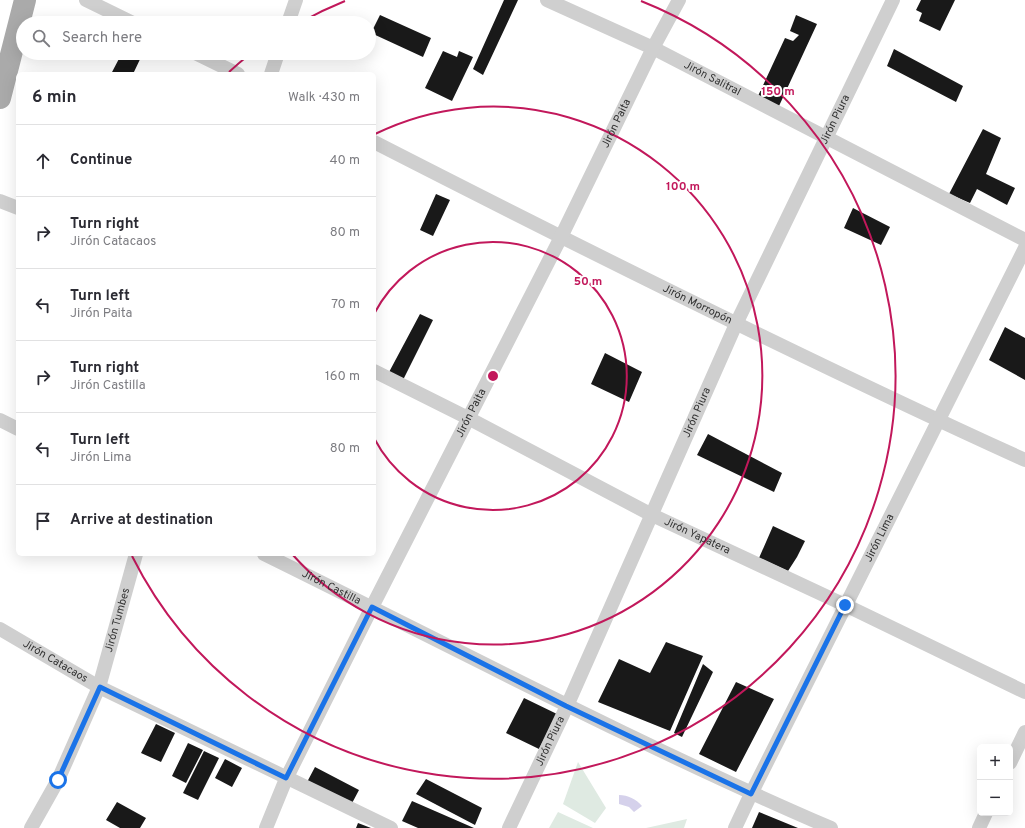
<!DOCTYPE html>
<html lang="en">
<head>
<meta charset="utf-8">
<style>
	:root { --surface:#fff; --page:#f7f7f7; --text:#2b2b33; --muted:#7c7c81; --line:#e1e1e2 }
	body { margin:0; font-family:Overpass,sans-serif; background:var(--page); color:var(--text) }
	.controls { position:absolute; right:12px; bottom:12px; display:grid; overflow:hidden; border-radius:6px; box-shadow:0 4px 16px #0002 }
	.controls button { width:36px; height:36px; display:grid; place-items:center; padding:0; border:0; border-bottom:1px solid var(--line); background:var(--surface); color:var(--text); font:20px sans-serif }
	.stop { position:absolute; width:12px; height:12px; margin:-9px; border:3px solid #1a73e8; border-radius:50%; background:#fff }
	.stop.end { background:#1a73e8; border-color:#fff; box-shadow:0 1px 4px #0008 }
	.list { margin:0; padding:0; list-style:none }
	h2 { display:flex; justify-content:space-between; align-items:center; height:52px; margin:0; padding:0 16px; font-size:17px }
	h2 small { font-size:13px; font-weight:400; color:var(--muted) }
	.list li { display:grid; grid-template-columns:26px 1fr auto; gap:12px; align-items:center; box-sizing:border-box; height:72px; padding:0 16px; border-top:1px solid var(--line) }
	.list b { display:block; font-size:15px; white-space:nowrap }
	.list p { margin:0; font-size:13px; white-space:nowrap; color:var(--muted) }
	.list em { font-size:13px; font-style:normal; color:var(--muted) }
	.icon { flex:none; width:22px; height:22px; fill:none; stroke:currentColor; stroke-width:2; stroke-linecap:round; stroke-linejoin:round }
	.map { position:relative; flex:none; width:1025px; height:828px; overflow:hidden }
	.search { position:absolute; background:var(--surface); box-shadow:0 4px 16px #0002; left:16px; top:16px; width:360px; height:44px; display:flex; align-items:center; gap:10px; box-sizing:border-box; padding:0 14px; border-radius:22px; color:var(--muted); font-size:15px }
	.panel { position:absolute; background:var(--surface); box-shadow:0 4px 16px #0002; left:16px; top:72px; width:360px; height:484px; border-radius:6px }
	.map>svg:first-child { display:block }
	.green { fill:#dfeae2 }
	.water { fill:#d5d1eb }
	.building { fill:#191919 }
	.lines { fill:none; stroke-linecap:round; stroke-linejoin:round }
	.minor { stroke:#cfcfcf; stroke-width:14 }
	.primary { stroke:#aaa; stroke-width:22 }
	.route { stroke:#1a73e8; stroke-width:5 }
	.ring { fill:none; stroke:#c2185b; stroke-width:2 }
	.labels { text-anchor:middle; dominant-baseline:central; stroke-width:4; stroke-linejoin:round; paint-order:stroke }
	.street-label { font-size:11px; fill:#323232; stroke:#fff }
	.centre { fill:#c2185b; stroke:#fff; stroke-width:2 }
	.ring-label { font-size:12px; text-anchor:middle; font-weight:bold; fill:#c2185b; stroke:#fff; stroke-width:4; stroke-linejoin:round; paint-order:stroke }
</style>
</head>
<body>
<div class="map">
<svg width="1025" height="828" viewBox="0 0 1025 828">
	<rect width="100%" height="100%" fill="#fff"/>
	<path class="green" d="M578 762 606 808 595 823 563 804Z
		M558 812 593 828H549Z
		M687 819 684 828H646Z"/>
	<path class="water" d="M619 795C628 795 636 799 642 806L634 812 629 807 619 804Z"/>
	<path class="building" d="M504 0H518L483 75 473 69Z
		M921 0H955L940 31 919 21 922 13 916 10Z
		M380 15 431 38 423 57 371 33Z
		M796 15 817 24 779 106 758 96 785 38 793 41 799 35 790 31Z
		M894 49 963 86 956 102 887 66Z
		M443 51 457 57 459 51 473 57 452 101 425 88Z
		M122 53H143L133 74H111Z
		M983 129 1001 138 986 174 1015 188 1007 205 977 189 970 203 949 194Z
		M436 194 450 200 433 236 420 230Z
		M853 208 890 227 881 245 844 228Z
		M420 314 433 320 403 380 388 374Z
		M1005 327 1025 338V380L989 360Z
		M605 353 642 372 629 402 591 384Z
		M708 434 782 473 774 492 697 455Z
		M773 526 805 541 797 557 788 571 759 558Z
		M666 642 703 656 670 731 598 702 619 659 650 673Z
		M703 664 713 672 682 737 674 733Z
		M736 682 774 699 736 772 699 754Z
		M524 698 557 714 539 749 506 733Z
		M156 724 175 733 161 762 141 753Z
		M188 743 203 750 186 783 172 776Z
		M204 751 219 758 198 800 183 793Z
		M225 759 242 768 232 787 215 778Z
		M315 767 359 790 350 807 306 784Z
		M426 779 482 808 475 825 416 794Z
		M412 801 474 828H418L402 821Z
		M117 802 146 818 140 828H120L106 820Z
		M759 812 798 828H752Z
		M358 823 371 828H356Z"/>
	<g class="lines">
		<g class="minor">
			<path d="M86 0 133 23"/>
			<path id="s1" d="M547 0 653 48 1025 240"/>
			<path d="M288 23 296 0"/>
			<path d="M195 53 238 74"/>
			<path d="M271 74 278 53"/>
			<path id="s2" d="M374 142C589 252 805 360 1025 460"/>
			<path d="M0 201 18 208"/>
			<path id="s3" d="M374 371 468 418 652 515 845 605 1025 692"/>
			<path d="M0 420 18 429"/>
			<path id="s4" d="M264 554C453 647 638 745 831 828"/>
			<path id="s5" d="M0 629 99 687 391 828"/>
			<path d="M1010 763 1025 732"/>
			<path id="s6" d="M31 828 58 780 99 687 136 554"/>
			<path id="s7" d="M266 828 286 779 372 607 561 237 653 48 679 0"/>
			<path id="s8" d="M509 828 567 706 736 324 893 0"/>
			<path id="s9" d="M735 828 751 794 1025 248"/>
			<path d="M979 828 986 813"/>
		</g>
		<path class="primary" d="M0 98 25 0"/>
	</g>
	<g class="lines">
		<path class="route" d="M58 780 100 687 286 778 372 607 566 706 751 794 845 605"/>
	</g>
	<g class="ring">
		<path d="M374 314A134 134 0 1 1 374 438"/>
		<path d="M375 134A269 269 0 1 1 292 554"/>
		<path d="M229 72A403 403 0 0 1 250 54M301 22A403 403 0 0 1 345 1M641 1A403 403 0 1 1 132 556"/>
	</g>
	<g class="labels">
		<g class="street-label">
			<text stroke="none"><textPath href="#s1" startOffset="183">Jirón Salitral</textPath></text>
			<text stroke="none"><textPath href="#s8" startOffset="780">Jirón Piura</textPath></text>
			<text stroke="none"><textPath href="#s7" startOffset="787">Jirón Paita</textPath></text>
			<text stroke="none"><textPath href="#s2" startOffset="362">Jirón Morropón</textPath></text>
			<text stroke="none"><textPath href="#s8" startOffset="456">Jirón Piura</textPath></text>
			<text stroke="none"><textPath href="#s7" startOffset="463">Jirón Paita</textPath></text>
			<text stroke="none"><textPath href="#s3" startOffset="363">Jirón Yapatera</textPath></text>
			<text stroke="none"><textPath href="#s9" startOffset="324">Jirón Lima</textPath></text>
			<text stroke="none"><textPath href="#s4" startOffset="75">Jirón Castilla</textPath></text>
			<text stroke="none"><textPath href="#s6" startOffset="226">Jirón Tumbes</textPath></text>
			<text stroke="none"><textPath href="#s5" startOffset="64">Jirón Catacaos</textPath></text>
			<text stroke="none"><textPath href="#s8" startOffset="96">Jirón Piura</textPath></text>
		</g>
	</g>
	<circle cx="493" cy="376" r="6" class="centre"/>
	<g class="ring-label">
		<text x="778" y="95">150 m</text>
		<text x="683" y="190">100 m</text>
		<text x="588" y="285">50 m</text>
	</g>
</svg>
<div class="controls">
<button>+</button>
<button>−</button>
</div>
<div class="stop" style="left:58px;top:780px"></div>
<div class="stop end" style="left:845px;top:605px"></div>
<div class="search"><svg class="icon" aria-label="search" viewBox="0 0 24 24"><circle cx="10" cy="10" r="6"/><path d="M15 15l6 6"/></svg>Search here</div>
<section class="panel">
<h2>6 min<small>Walk · 430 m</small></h2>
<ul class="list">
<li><svg class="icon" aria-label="ahead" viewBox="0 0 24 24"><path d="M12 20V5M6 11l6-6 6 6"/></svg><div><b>Continue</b></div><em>40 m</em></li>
<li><svg class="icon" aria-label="right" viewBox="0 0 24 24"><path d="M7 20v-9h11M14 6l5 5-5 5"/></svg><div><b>Turn right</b><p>Jirón Catacaos</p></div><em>80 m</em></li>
<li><svg class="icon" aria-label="left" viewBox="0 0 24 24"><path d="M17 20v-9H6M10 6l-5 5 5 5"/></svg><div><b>Turn left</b><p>Jirón Paita</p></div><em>70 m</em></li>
<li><svg class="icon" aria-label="right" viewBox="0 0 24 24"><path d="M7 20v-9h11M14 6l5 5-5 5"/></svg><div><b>Turn right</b><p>Jirón Castilla</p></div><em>160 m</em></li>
<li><svg class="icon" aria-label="left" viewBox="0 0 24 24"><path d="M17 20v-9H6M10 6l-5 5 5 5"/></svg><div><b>Turn left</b><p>Jirón Lima</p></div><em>80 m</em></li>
<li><svg class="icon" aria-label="arrive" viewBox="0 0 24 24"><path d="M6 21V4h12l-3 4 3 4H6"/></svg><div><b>Arrive at destination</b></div></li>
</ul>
</section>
</div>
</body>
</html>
